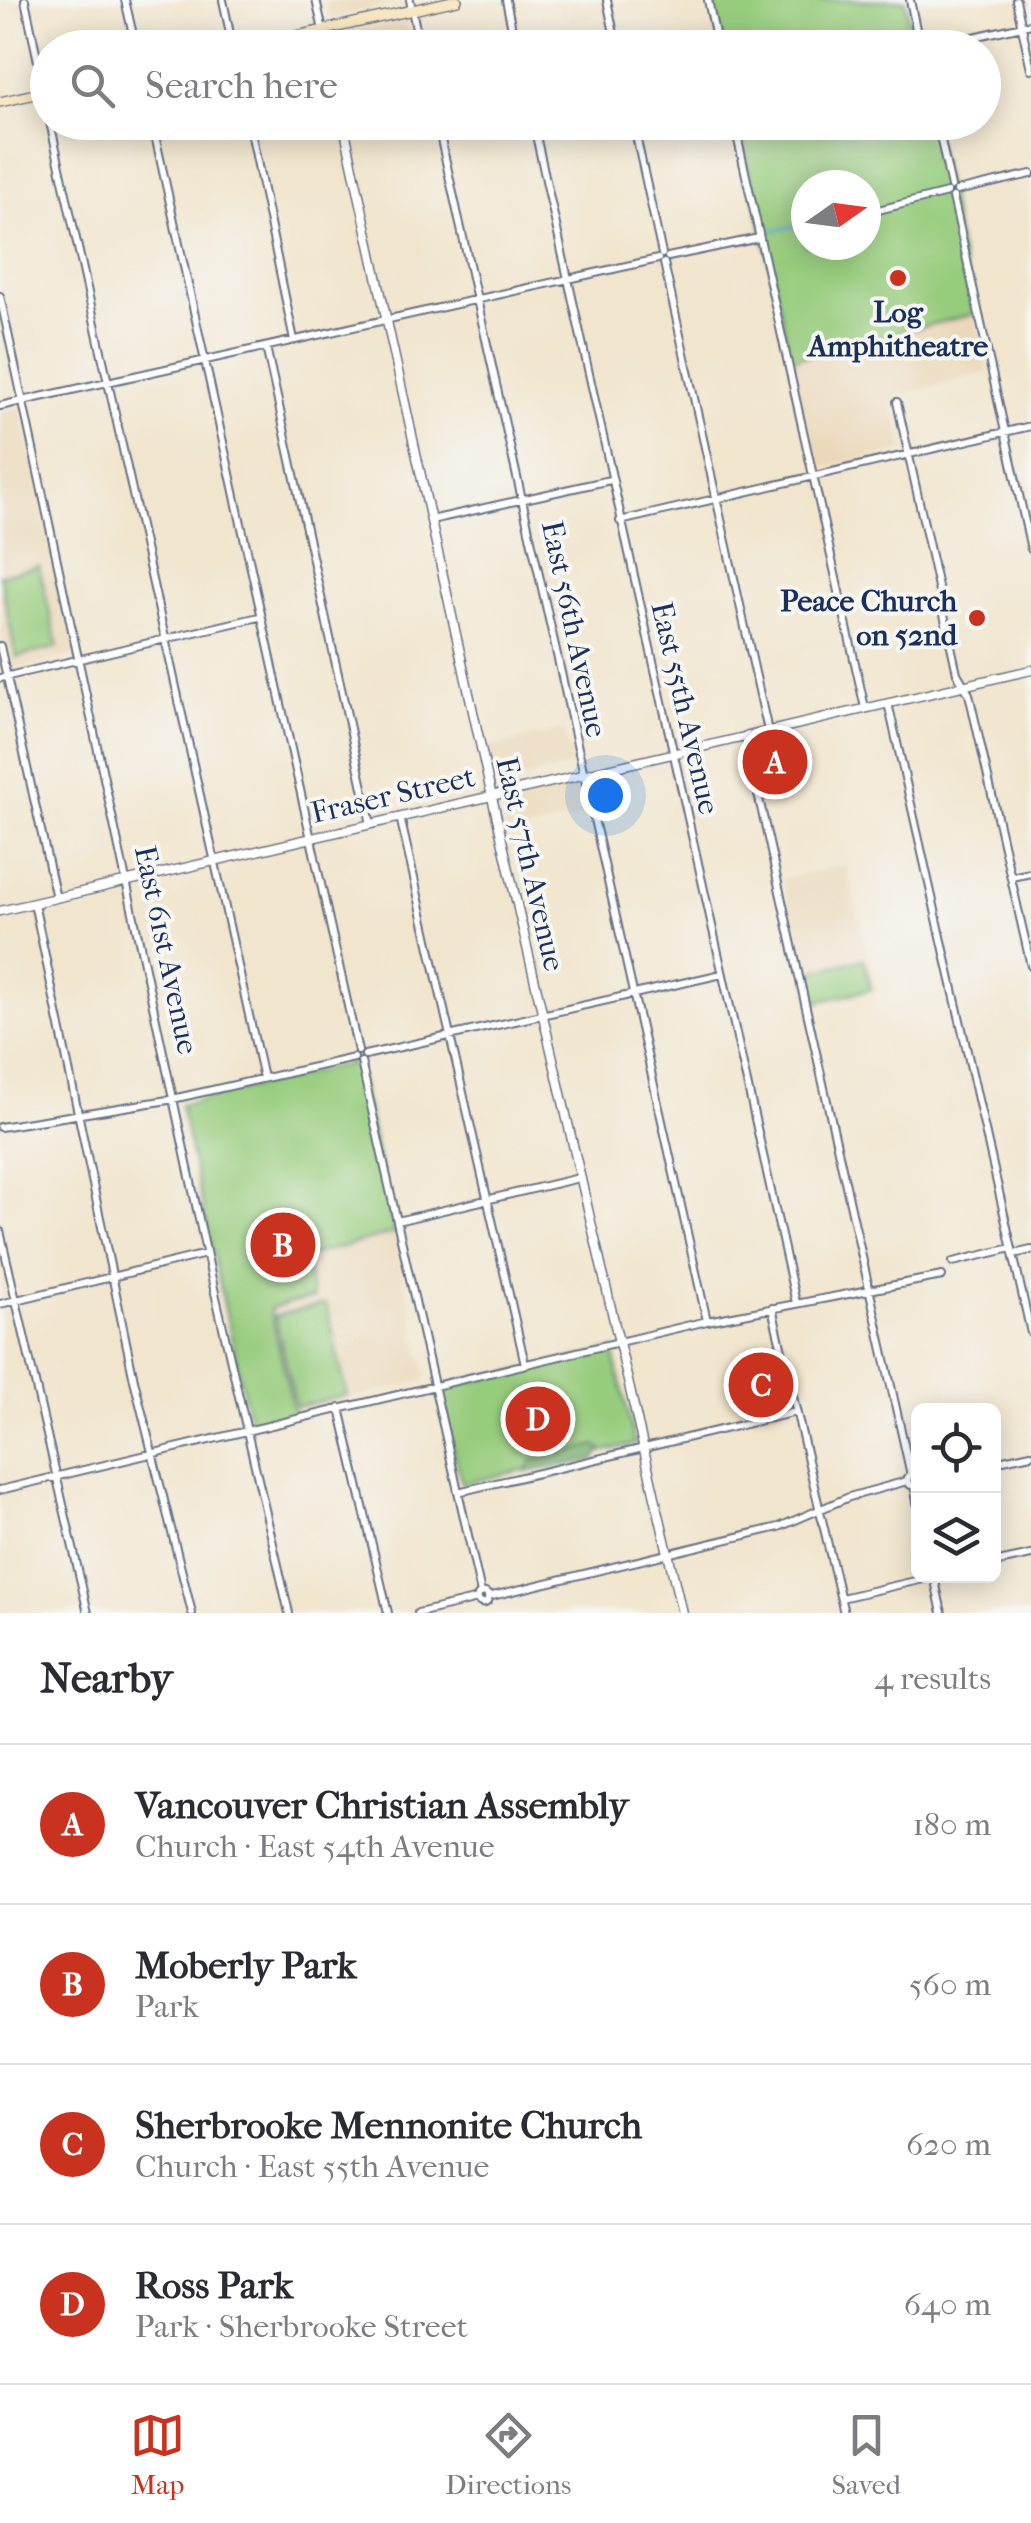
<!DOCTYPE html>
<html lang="en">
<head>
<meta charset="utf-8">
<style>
	:root { --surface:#fff; --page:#f7f7f7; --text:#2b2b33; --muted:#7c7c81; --line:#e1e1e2; --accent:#c8321e }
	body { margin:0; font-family:"IM FELL French Canon",serif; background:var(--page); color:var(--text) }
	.controls { position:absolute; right:30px; bottom:30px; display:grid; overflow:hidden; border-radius:15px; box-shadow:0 5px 25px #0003 }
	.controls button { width:90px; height:90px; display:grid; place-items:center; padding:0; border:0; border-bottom:2px solid var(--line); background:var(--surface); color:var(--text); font:50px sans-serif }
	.compass { position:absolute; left:791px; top:170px; width:90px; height:90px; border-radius:50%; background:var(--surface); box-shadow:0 5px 25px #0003; rotate:76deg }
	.you { position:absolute; left:605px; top:795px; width:35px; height:35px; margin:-25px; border:8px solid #fff; border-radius:50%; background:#1a73e8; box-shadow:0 0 0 15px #1a73e833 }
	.badge { display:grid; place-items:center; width:65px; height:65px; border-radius:50%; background:var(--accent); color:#fff; font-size:32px; font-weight:700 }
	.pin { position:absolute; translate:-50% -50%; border:5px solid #fff; box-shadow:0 2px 10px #0006 }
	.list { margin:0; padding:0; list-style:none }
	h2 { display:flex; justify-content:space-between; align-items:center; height:130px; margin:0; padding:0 40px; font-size:42px }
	h2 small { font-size:32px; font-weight:400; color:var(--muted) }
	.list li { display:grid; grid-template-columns:65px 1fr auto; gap:30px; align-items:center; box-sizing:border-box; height:160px; padding:0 40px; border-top:2px solid var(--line) }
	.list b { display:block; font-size:38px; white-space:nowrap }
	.list p { margin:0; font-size:32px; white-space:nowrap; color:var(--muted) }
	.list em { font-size:32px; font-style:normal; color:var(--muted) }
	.icon { flex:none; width:55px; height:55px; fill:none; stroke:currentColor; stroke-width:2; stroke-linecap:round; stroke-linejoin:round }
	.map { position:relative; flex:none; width:1031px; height:1613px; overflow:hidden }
	.search { position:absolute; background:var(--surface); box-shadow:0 5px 25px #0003; left:30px; right:30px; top:30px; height:110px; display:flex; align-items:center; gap:25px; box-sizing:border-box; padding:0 35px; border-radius:55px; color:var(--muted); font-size:38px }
	.sheet { height:770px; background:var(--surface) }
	nav { display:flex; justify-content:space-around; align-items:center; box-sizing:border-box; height:140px; border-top:2px solid var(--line); background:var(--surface); font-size:28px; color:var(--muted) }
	nav a { display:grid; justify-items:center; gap:5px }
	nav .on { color:var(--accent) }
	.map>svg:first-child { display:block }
	.built { fill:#ebd8ba }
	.green { fill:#97cc7d; stroke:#597e6e; stroke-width:2.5; fill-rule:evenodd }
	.forest { fill:#79b06c; stroke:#4a7065; stroke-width:2.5 }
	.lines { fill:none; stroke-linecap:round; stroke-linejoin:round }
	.stream { stroke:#689ed5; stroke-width:2.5 }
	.minor-casing { stroke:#666f85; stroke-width:10 }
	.tertiary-casing { stroke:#666f85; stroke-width:11 }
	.secondary-casing { stroke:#666f85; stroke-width:12 }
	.minor { stroke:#fff; stroke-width:6 }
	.tertiary { stroke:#fff; stroke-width:8 }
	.secondary { stroke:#f9e7c3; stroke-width:9 }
	.poi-dot { fill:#c8321e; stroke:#f6f6f2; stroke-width:4 }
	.labels { text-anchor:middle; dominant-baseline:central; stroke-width:8; stroke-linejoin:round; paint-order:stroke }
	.poi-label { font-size:30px; font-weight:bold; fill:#1b2f5e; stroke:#f6f6f2 }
	.street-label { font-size:30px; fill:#1b2f5e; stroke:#f6f6f2 }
</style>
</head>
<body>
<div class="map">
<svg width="1031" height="1613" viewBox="0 0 1031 1613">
	<rect width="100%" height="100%" fill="#f6f6f2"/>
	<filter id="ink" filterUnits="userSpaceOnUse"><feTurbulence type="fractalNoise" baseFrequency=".01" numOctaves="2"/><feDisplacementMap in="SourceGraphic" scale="20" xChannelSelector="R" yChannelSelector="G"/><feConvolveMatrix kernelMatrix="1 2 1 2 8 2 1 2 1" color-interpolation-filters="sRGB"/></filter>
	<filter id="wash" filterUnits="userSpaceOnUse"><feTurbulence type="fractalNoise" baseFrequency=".0048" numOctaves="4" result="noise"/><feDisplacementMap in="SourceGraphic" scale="40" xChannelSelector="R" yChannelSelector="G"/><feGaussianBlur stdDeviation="2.25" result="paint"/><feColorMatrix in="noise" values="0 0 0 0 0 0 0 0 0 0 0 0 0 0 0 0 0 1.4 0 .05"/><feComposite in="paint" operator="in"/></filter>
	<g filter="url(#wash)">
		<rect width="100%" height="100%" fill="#f1e5cd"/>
		<path class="built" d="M323 0H404L331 18Z
			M405 21 415 47H333L336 36Z
			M974 314 987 372 897 396 893 404 904 450 816 470 791 359Z
			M21 408 77 654 9 670 0 631V413Z
			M564 730 574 765 500 785 495 782 487 748Z
			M577 784 585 816 507 835 502 801Z
			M846 864 876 991 810 1006 782 879Z
			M394 1236 427 1379 294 1414 269 1308 313 1298 304 1257Z"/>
		<path class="green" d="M713 0H905L915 47H723Z
			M739 123H932L974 314 791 359ZM806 185H866V245H806Z
			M39 566 58 647 16 657 0 575Z
			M864 959 871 989 816 1002 809 972Z
			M351 1063 357 1067 395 1233 304 1257 313 1298 270 1308 294 1414 250 1422 180 1105Z
			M326 1304 347 1395 296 1407 275 1316Z
			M613 1350 635 1444 462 1484 440 1394 443 1388Z"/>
		<path class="forest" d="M596 1445 602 1449 594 1460 526 1472 532 1461Z"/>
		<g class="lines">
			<path class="stream" d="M760 122 766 135
				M769 231 806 224"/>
		</g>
	</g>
	<g filter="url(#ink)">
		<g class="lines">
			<defs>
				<path id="minor" d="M25 0 48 109
					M125 0 136 48
					M223 0 233 48
					M316 0 323 30
					M410 0 420 48
					M506 0 516 48
					M607 0 617 48
					M708 0 718 48
					M910 0 920 48
					M1016 0 1031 69
					M925 48 1031 24
					M50 122 263 1078
					M152 122 358 1051
					M249 122 294 340
					M437 122 707 1321
					M533 122 796 1303
					M633 122 662 254
					M734 122 865 708
					M937 122 951 187
					M535 134 585 122
					M957 191 1031 174
					M953 197 1031 549
					M866 213 947 193
					M668 257 759 238
					M664 263 768 731
					M0 296 213 1284 289 1613
					M266 347 371 824
					M897 402 957 673 969 694 1031 966
					M0 406 658 259
					M431 520 610 480
					M620 521 1031 426
					M0 646 56 898
					M0 678 259 617
					M888 703 1031 1333
					M745 736 911 1475
					M400 817 525 1364
					M1011 877 1031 873
					M34 903 134 1380 192 1613
					M365 1055 722 974
					M361 1062 481 1593
					M0 1127 168 1100 354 1058
					M397 1221 579 1178
					M0 1231 88 1613
					M1014 1254 1031 1250
					M953 1262 1012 1248
					M0 1304 206 1254
					M772 1308 844 1613
					M340 1408 388 1613
					M994 1462 1031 1454
					M907.5 1480a5.5 5.5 0 1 1 11 0a5.5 5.5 0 1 1-11 0Z
					M914 1486 918 1507
					M0 1490 707 1321 942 1276
					M458 1492 796 1412
					M994 1563 1031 1555
					M934 1576 942 1613
					M477.5 1598a5.5 5.5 0 1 1 11 0a5.5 5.5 0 1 1-11 0Z
					M488 1597 779 1527 849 1497 907 1481
					M841 1598 937 1576
					M418 1613 478 1599"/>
				<path id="tertiary" d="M323 30 326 48
					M343 122 489 784 682 1613
					M0 911 1031 670"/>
				<path id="secondary" d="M244 48 457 0
					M0 102 48 91"/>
			</defs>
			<use href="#minor" class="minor-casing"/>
			<use href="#tertiary" class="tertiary-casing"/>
			<use href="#secondary" class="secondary-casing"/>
			<use href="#minor" class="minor"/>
			<use href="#tertiary" class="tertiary"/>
			<use href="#secondary" class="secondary"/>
		</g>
	</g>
	<g class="poi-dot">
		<circle cx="898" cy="278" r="10"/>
		<circle cx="977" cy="618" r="10"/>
	</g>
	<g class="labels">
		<g class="poi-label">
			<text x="898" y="312">Log<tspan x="898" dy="34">Amphitheatre</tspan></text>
			<text x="957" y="601" text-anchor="end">Peace Church<tspan x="957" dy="34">on 52nd</tspan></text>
		</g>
		<g class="street-label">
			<text transform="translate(574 629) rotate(78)">East 56th Avenue</text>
			<text transform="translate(685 708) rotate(77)">East 55th Avenue</text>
			<text transform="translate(393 795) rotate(-13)">Fraser Street</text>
			<text transform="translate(530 864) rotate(77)">East 57th Avenue</text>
			<text transform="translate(166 950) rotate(78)">East 61st Avenue</text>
		</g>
	</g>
</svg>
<div class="controls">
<button><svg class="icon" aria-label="locate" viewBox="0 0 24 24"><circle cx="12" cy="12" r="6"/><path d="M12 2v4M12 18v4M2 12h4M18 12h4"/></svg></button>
<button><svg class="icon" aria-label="layers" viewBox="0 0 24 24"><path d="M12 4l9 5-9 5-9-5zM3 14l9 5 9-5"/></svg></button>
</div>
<svg class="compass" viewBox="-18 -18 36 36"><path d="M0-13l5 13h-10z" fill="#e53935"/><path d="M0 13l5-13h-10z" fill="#7c7c81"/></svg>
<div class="you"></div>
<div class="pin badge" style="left:775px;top:762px">A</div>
<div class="pin badge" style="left:283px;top:1245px">B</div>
<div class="pin badge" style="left:761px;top:1385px">C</div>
<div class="pin badge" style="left:538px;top:1419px">D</div>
<div class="search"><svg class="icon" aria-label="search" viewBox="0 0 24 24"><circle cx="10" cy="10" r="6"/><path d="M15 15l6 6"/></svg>Search here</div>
</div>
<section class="sheet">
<h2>Nearby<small>4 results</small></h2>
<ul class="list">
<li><span class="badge">A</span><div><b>Vancouver Christian Assembly</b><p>Church · East 54th Avenue</p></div><em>180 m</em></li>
<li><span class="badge">B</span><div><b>Moberly Park</b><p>Park</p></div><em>560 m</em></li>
<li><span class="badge">C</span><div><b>Sherbrooke Mennonite Church</b><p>Church · East 55th Avenue</p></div><em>620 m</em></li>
<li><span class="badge">D</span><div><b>Ross Park</b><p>Park · Sherbrooke Street</p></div><em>640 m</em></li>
</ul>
</section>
<nav>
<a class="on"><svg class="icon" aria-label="map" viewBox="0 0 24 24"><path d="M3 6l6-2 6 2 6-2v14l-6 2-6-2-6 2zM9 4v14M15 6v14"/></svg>Map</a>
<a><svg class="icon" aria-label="directions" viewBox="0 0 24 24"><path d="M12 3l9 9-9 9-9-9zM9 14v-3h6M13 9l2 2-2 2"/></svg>Directions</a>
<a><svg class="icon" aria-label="saved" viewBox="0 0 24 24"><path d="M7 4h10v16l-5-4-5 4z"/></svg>Saved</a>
</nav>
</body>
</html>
